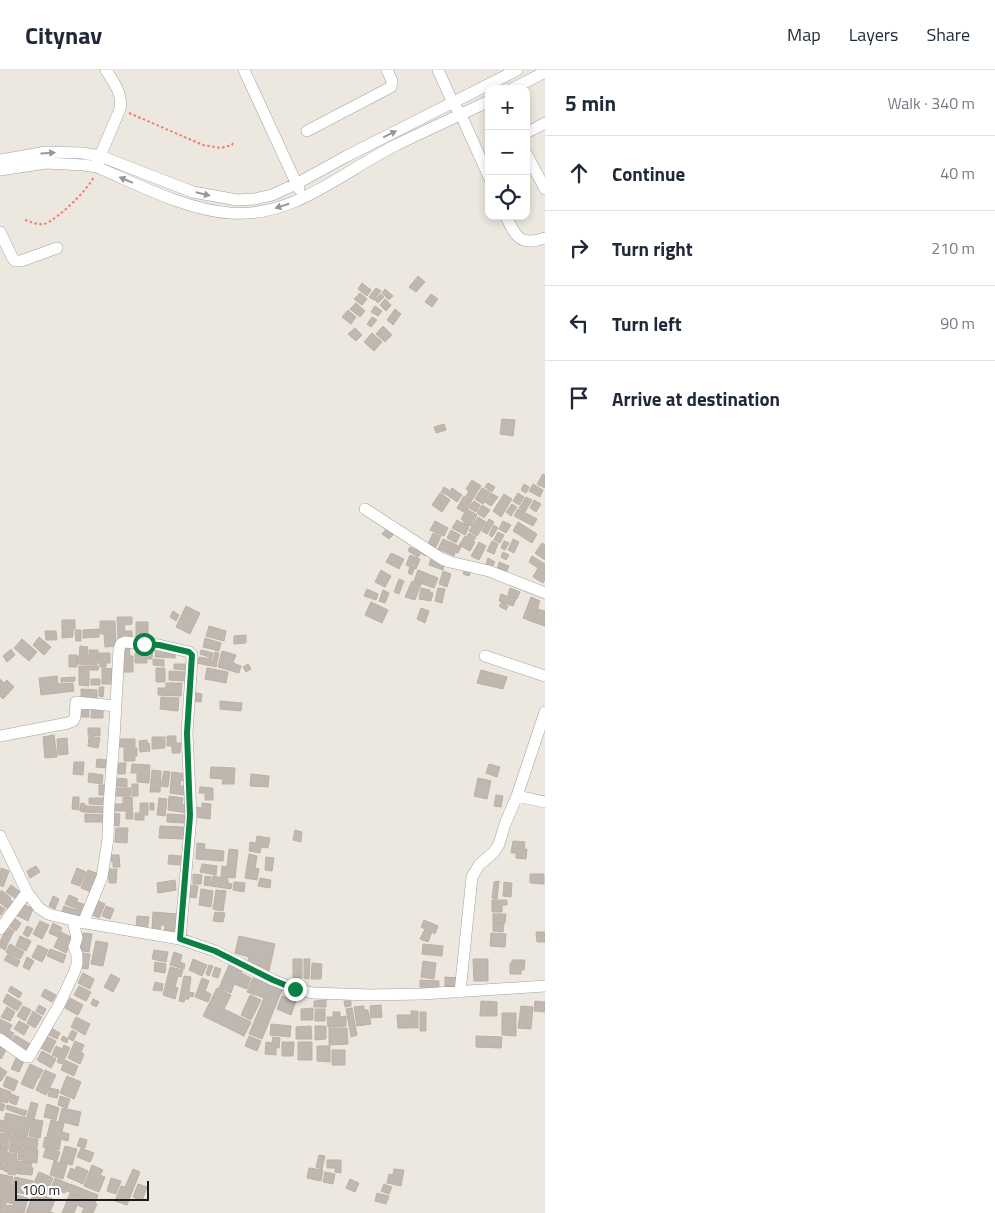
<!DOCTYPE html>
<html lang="en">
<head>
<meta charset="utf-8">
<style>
	:root { --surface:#fff; --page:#f2f2f3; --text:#1f2937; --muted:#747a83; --line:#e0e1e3 }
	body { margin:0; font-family:"Titillium Web",sans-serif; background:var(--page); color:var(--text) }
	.controls { position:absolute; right:15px; top:15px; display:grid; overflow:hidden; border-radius:10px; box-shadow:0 2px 8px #0003 }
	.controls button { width:45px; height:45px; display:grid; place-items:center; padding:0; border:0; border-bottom:1px solid var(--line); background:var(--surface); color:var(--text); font:25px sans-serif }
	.scale { position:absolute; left:15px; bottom:12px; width:134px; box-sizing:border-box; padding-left:5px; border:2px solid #1a1a1a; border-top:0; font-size:14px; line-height:18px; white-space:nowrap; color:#1a1a1a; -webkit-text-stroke:4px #fff; paint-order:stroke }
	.stop { position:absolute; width:15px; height:15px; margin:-11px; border:4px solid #0b8043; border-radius:50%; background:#fff }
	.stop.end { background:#0b8043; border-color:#fff; box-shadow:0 1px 5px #0008 }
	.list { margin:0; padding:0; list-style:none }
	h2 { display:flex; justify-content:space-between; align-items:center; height:65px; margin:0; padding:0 20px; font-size:21px }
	h2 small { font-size:16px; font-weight:400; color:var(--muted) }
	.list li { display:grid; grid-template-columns:32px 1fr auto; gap:15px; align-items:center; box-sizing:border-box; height:75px; padding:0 20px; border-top:1px solid var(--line) }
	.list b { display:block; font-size:19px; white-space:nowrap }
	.list em { font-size:16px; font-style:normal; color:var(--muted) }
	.icon { flex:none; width:28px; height:28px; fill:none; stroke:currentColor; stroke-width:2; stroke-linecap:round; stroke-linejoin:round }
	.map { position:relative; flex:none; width:545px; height:1143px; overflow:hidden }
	header { display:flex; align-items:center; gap:30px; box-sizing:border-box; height:70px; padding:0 25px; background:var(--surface); border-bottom:1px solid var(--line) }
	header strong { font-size:24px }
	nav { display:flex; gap:28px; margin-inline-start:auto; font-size:18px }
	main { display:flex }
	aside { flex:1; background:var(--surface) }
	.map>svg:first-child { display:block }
	.building { fill:#c0b8b0; stroke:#bdafa3 }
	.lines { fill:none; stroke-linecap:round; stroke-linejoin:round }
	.minor-casing { stroke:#a1a1a1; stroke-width:12 }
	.path { stroke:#f57c67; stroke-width:2; stroke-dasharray:2.5 2.5; stroke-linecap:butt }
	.minor { stroke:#fff; stroke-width:11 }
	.oneway { fill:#989898 }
	.route { stroke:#0b8043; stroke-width:6 }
</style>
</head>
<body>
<header>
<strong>Citynav</strong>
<nav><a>Map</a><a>Layers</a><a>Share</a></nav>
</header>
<main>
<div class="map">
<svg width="545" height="1143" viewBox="0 0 545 1143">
	<rect width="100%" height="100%" fill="#ece8e0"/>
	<path class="building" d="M418 206 425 212 416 222 409 217Z
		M362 213 371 220 367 226 358 219Z
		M376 218 381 221 374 230 369 227Z
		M385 219 393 226 389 230 382 223Z
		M360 223 367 229 362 235 354 229Z
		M381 224 384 227 378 233 375 230Z
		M431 224 438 229 432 237 425 232Z
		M385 229 391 235 386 241 380 235Z
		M356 233 365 241 360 247 350 239Z
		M375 236 382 241 378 246 371 242Z
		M395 239 401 244 393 255 387 250Z
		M348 240 356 247 351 254 342 247Z
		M372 247 377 250 371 257 367 254Z
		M383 256 392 265 385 272 376 264Z
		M355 258 362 265 356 271 348 264Z
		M372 263 382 272 374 281 364 272Z
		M502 349 515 350 513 366 500 364Z
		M444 354 446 360 436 363 434 357Z
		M543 404 545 405V418L537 414Z
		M472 410 481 416 472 430 466 426 469 421 466 419Z
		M488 413 495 417 492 422 485 417Z
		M524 414 529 417 526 423 521 420Z
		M533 414 543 420 540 427 529 421Z
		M444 417 449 420 446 425 441 422Z
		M452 418 462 425 457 432 447 425Z
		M482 418 490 422 483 434 475 429Z
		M440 423 450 430 442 442 432 435Z
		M491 423 498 427 491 436 485 432Z
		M518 423 524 427 519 435 513 431Z
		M504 424 512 429 501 447 493 441Z
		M464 426 472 431 465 443 457 438Z
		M526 427 532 430 525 442 519 438Z
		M534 430 541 434 536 442 530 438Z
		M474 431 480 435 476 442 469 438Z
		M512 434 517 437 511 446 506 442Z
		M482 435 490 440 484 448 477 443Z
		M467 439 477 445 471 456 469 455 468 456 463 453 464 451 461 449Z
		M518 439 537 449 533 456 514 446Z
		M478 447 486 452 477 466 469 461Z
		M489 449 494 452 487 464 482 461Z
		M457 450 469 457 465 465 452 458Z
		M435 451 448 458 444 466 430 460Z
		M503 451 511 455 506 463 499 459Z
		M518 452 537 464 532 473 513 461Z
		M494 455 498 458 492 467 489 465Z
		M388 457 395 463 389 469 382 464Z
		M451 460 460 465 456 473 447 468Z
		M498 462 504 465 500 473 494 470Z
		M433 463 441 466 436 477 428 474Z
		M469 463 476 467 474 470 467 466Z
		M465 466 475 472 470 481 459 475Z
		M443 469 461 477 458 483 455 482 454 486 438 479Z
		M513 469 519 472 514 483 508 480Z
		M492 471 498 474 494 484 487 481Z
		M504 471 509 473 505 480 501 478Z
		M479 472 486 476 479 490 471 486Z
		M542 473 545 475V490L535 483Z
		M418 476 427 482 425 486 421 483 418 487 408 481 410 477 416 480Z
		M503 482 509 485 506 490 501 487Z
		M391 483 404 489 399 499 386 492Z
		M410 485 420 489 416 499 406 495Z
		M432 485 445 492 443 500 429 495Z
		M532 486 545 494V510L543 513 533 507 538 498 529 492Z
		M488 488 495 492 492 497 486 494Z
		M499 492 509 496 506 503 497 500Z
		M410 497 414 499 412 505 408 503Z
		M465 499 471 501 469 506 463 504Z
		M381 500 391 506 385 517 375 512Z
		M418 500 438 508 434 518 414 511Z
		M443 501 451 504 447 517 439 514Z
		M399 509 404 511 399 524 394 522Z
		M412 511 421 514 415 530 405 527Z
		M421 518 430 520V522L433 523 431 531 419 529Z
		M438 518 445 519 442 533 435 531Z
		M510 518 520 522 517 529 508 525Z
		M367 519 378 524 376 530 364 526Z
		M383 520 389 523 385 533 379 531Z
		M501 524 516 529 513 536 499 531Z
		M531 527 540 531 533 552 523 548Z
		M371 532 388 540 382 553 365 545Z
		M502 532 508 536 506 540 499 536Z
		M186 536 200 543 190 564 176 557Z
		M421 538 429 541 425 553 417 549Z
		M538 539 545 541V556L533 552Z
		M173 541 179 545 176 551 170 547Z
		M117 547H132V554L124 555 125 561H132V569H118Z
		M62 550H75V559H73V567L62 568Z
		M100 551H115L116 576 105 577 104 564H100Z
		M136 552H148V570H136Z
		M209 556 226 561 224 571 206 566Z
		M99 559V567L83 568V560Z
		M75 560H81V571H76Z
		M45 561H56L57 570H46Z
		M246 565V573L234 574V566Z
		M39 567 51 577 44 585 33 575Z
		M205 568 221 573 219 581 203 577Z
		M22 569 37 582 29 591 14 578Z
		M136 572 153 573 152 589H148L149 580 136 579Z
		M120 575H129L130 586H133V602H120Z
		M156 575 176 576 175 588 155 587Z
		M80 576 88 577 87 586H89V580H98L97 595 77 594V587H79Z
		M11 579 15 585 7 592 3 586Z
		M201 580 213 583 212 588 200 584Z
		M222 581 236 585 233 593 241 596 239 603 218 597Z
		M215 582 219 583 216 597 212 596Z
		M98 583H110V593H106V597H100V593H98Z
		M135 583H147V593H135Z
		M69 585H77V597H69Z
		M199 587 212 589 211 596 197 593Z
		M153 589 164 590V596L153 595Z
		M174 594H185V600L174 599Z
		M248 594 251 599 246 602 243 597Z
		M79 596H99L98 600H89V616L79 615Z
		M102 598 115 599V614H102Z
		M156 598H165V612H156Z
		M207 598 228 602 226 613 205 609Z
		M481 600 507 607 503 619 477 613Z
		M169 601 186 602V611L169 610Z
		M57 606 58 614 73 613 74 621 41 625 39 608Z
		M75 607V611L61 612V608Z
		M0 609 4 613 7 610 14 617 3 629 0 626Z
		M91 609H100V615H91Z
		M166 613H182L181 626 158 625V618H166Z
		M99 617H104L103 627 99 626Z
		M81 619 97 620V628L94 627V630H86V627H81Z
		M192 622 202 624 201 632 191 631Z
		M161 627 179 628 178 641 160 639Z
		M220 631 242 633 241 641 220 639Z
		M92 636H103V648H91Z
		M80 638 89 639V647H79Z
		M88 658H100V666L88 665Z
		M54 665 57 687 45 688 43 667Z
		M89 666 100 668 98 678 88 676Z
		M167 666H176V673H181L180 683H172V676H167Z
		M152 667H165V678L152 679Z
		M67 668 68 684 58 685 57 669Z
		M117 669H135V678H137V686H135V691H124V677H117Z
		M147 670V673H149L150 681 140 682 139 671Z
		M97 689 107 690V698L96 697Z
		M74 692H84L83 705 73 704Z
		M119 693H126L125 704H118Z
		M132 694 150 695 149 713 137 712V703H131Z
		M489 694 500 697 497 707 486 703Z
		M211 697 235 698 234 714H222L223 709 210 708Z
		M152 700 161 701 160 722H150Z
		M164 701 170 702 168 717 161 716Z
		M172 702 186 704 185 711 181 710 180 716H185L184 725 170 723Z
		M89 703 103 705 102 714 88 712Z
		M251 704 269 706 268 717 250 716Z
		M115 708 127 709V717L115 716Z
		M478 708 491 711 487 729 474 726Z
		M132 714H138V726H132Z
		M99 715H106L107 725H99Z
		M200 717 213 718V730H205V723H199Z
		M115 718H131L130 726H115Z
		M496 725 503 726 501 737 494 736Z
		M169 726 183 728 182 735H184L185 732H188L187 743 168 740Z
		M73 727H79V740L72 739Z
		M123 727H132L133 749H126V741H114V734H123Z
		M89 728H105V735L89 734Z
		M159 728 167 729 165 746 157 745Z
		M81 733 85 734 84 742 80 741Z
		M140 733H148V745H144V750H135V743H140Z
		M150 733H154V740H150Z
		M202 733 211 734 210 749 194 747 195 737 202 738Z
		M85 736 104 737V743L84 742Z
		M110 743 120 744 119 756 113 755Z
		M85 744 104 745V752H85Z
		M167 744 185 745 184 753 167 752Z
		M160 756 184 757V769L159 768Z
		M116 758H128L127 773 115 772Z
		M295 760 302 762 301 772 293 770Z
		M257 766 270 768 268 778 261 777 260 783 249 781 250 772 256 773Z
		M513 771 525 772 524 779H527L526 789 516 788V783H511Z
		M197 773 205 774 204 779 224 781 223 791 196 789Z
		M229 779 238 780 235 808 221 807 222 796 227 797Z
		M249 784 257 786 255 798 259 799 257 810 245 808Z
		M111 785H119L120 797H113V791H111Z
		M169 785 181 786 180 795 168 794Z
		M266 787 274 788 272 801 265 800Z
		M202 794 217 796 216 805 200 802Z
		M36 796 40 802 30 808 27 801Z
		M1 798 9 801 3 817 0 815Z
		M77 798 86 802 80 816 71 813Z
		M107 799H117L116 813H109V807H107Z
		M88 800 99 804 91 822 81 818Z
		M193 804 202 805 201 814H193Z
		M530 804H544V814L530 813Z
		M205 806 211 807 210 816 204 815Z
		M213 806 228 809V813L232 814 231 819 211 816Z
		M260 808 271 810 270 818 258 816Z
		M175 810 176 820 158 823 157 813Z
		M499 811 497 829 492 828 494 812Z
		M234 812 245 813 244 822 233 820Z
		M504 812 512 813 511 827 503 826Z
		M11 815 23 824 18 830 6 822Z
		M190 815 198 816 196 828 189 827Z
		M201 819 213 821 211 837 199 835Z
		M1 820 11 828 10 830 13 832 8 839 0 833Z
		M216 820 226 821 223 841 213 839Z
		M69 825 78 829 74 838 65 834Z
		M53 826 59 829 55 839 49 836Z
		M96 830 105 834 99 848 90 844Z
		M492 830H507V835H502V842H492Z
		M20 832 33 839 28 851 14 844Z
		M77 832 86 835 80 851 61 845 64 836 75 840Z
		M0 836 5 839 1 845H0Z
		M106 836 114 839 110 849 102 846Z
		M153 842 178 844 176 865 164 864 165 855H161L160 861 152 860Z
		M215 842 225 843 223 852 213 851Z
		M493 844H506L505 853 493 852Z
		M137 846 149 847 147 860 136 858Z
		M14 848 21 853 16 861 9 856Z
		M424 850 438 856 435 864 432 862 428 872 420 869 425 859 421 857Z
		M40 851 49 855 42 869 33 864Z
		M53 853 62 858 58 867 49 863Z
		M493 853H504L503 862 493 861Z
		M27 856 33 859 28 867 23 864Z
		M7 857 14 861 7 875 0 872Z
		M61 862 73 868 66 883 54 877Z
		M536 862H545V872H537Z
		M83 863 92 864 89 882 76 880 77 873 82 874Z
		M491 863 506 864 505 877 490 876Z
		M20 866 31 871 26 881 16 876Z
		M239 866 275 874 269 901 247 896 249 887 235 883Z
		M96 871 108 873 103 896 91 894Z
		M1 872 7 876 5 880 0 877Z
		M10 874 24 882 20 889 6 882Z
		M423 874 443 876 442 886 422 884Z
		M38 875 48 880 42 892 32 887Z
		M50 879 66 885 63 893 47 886Z
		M154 880 168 882 166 892 152 889Z
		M174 882 182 885 180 892 185 894 184 899 170 895Z
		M83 883 90 884 88 899 81 898Z
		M8 884 20 891 17 897 4 890Z
		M27 887 34 891 29 900 23 897Z
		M193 889 207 895 202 906 189 900Z
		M293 889H302V908H293Z
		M304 889H310L309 909 304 908Z
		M473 889H488V911H474Z
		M512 890H525L524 900H521V904H510V893H512Z
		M423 891 436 893 434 909 421 907Z
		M155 892 166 894 165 903 154 901Z
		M312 893 322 894 321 909H311Z
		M209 895 213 896 209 906 206 904Z
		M229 895 242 900 241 903 251 908 247 919 234 914 231 923 219 918Z
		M170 897 183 900 181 907 178 906 175 917 178 918 175 929 163 925Z
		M215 897 221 899 218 908 212 906Z
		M83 903 94 909 90 919 78 913Z
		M111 904 120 909 113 922 104 917Z
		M184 906 191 907 189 922 194 923 193 927 189 926V929H185L184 932 179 931Z
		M445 907 458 908 457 918 445 917Z
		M202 908 209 911 205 921 211 924 208 932 195 927Z
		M253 908 282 920 262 969 249 964 264 928 247 922Z
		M420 910 439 911V918L420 917Z
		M155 912 163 914 162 921 153 920Z
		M11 916 22 923 19 928 8 921Z
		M79 916 91 922 86 931 74 925Z
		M217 918 231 925 224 939 251 952 244 966 203 946Z
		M45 919 56 925 52 932 41 926Z
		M7 924 22 933 17 941 3 932Z
		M250 925 261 930 251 950 241 945Z
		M282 926 296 931 291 945 277 939Z
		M70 928 83 935 78 945 65 938Z
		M93 929 99 932 96 937 91 934Z
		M326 930V937H314V931Z
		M344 931H351V936L345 937Z
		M481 931 497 932V946H480Z
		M535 931 545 932V942L534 941Z
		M39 935 46 939 43 945 36 941Z
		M381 935 382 947 371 948 370 936Z
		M23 936 31 940 25 951 17 946Z
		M364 936V940H368L371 954 357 956 354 937Z
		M521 936 533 937 531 959 518 958Z
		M7 937 15 942 10 951 1 947Z
		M313 938V950H301V939Z
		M352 938 357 965 351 967 346 939Z
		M315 939H325V951H315Z
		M33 941 42 947 35 958 27 953Z
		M411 941H418V958H411Z
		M333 942H340V947L346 946V956L328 957 327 947H333Z
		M420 942H426V961H420Z
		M502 943H516V966L502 965Z
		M397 945H410V958H398Z
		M76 947 90 954 85 965 71 957Z
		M0 949 12 955 9 961 14 963 10 971 0 966Z
		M19 951 29 956 24 965 14 959Z
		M271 954 291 956 290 967 270 965Z
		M311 956 312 969H296V957Z
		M315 956H326V969L315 970Z
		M49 957 60 963 57 969 45 963Z
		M329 958H347L348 974 329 975Z
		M72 960 77 963 73 971 68 968Z
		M15 965 30 974 25 983 10 974Z
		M44 965 56 971 50 983 38 976Z
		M63 966 68 969 67 973 61 970Z
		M249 966 261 971 257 981 245 976Z
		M476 966 502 967 501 978 476 977Z
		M273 967 280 968 279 978H276V985L265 984 266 972 272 973Z
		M75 971 84 975 81 982 84 984 80 994 68 988Z
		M282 972H294L293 986H282Z
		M298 972H312V990H298Z
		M64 975 70 978 62 994 57 992 59 988 52 985 56 976 62 979Z
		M0 976 7 979 1 989 0 988Z
		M317 976H330V992L317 991Z
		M332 980H345V995H332Z
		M42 981 56 989 51 998 37 990Z
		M17 986 25 989 19 1002 11 999Z
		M65 990 78 996 74 1006 61 1000Z
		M30 994 43 1000 39 1008H38L33 1019 21 1014Z
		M0 997 7 1002 1 1011H0Z
		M45 1000 56 1005 46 1025 36 1020Z
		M7 1006 18 1011 14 1021 3 1016Z
		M67 1006 81 1012 74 1029 60 1023Z
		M0 1018 11 1022 7 1033 0 1031Z
		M50 1018 59 1020 57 1028 48 1026Z
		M11 1024 19 1027 16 1035 9 1032Z
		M60 1026 70 1029 67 1038 58 1035Z
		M0 1032 5 1035 3 1041 0 1040Z
		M31 1032 38 1034 34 1049 27 1047Z
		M47 1034 59 1038 56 1050 44 1047Z
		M7 1035 27 1041 25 1046 6 1039Z
		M62 1038 81 1042 78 1056 59 1051Z
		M6 1043 31 1049 27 1067 0 1061V1050L4 1051Z
		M32 1049 43 1051 40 1068 29 1066Z
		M51 1050 64 1053 62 1062 69 1064 68 1071 47 1066Z
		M0 1063 11 1064 10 1071 0 1070Z
		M12 1065 38 1069 37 1079 10 1075Z
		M45 1067 61 1070 59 1080 43 1077Z
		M80 1068 87 1070 85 1078 77 1076Z
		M0 1071 9 1072 8 1079 0 1078Z
		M10 1076 23 1078 21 1090H18L19 1083 9 1081Z
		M65 1076 77 1079 72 1095 60 1092Z
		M0 1078 7 1079V1082L17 1084 16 1095 0 1092Z
		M24 1078 38 1080 37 1093 22 1091Z
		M46 1078 60 1082 57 1091 43 1087Z
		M81 1078 94 1083 90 1092 77 1087Z
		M319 1085 325 1086 322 1099 316 1097Z
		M327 1090H341V1103L335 1102V1098H327Z
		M17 1091 32 1093 31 1097 33 1098 32 1105 19 1104 20 1096 16 1095Z
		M54 1091 67 1095 63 1109 50 1105Z
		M0 1093 4 1094 3 1100 0 1099Z
		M5 1094 19 1097 18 1104 16 1103 15 1105 8 1104V1102L4 1101Z
		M92 1095 103 1100 100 1105 105 1107 99 1122 84 1116Z
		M77 1096 88 1101 83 1114 67 1107 71 1098 75 1100Z
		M309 1098 323 1100 321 1111 307 1108Z
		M133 1099 140 1102 127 1135 115 1131 121 1116 125 1117Z
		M394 1099 404 1100 401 1116 387 1113 389 1104 393 1105Z
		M39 1102 53 1108 46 1125 34 1120 35 1115 33 1114Z
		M325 1102 335 1104 333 1114 323 1112Z
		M0 1104 13 1107 10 1122 15 1123 13 1134 6 1132 4 1143H0Z
		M15 1107 33 1111 29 1125 11 1121Z
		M55 1108 69 1114 65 1123 51 1118Z
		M111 1108 121 1111 116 1124 107 1121Z
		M350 1109 359 1113 355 1122 346 1118Z
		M70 1114 98 1125 95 1133 67 1121Z
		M138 1114 147 1117 142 1131 133 1127Z
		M384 1114 392 1117 389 1124 381 1121Z
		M34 1122 55 1130 50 1142 54 1143H26Z
		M70 1123 97 1134 93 1143H82L84 1138 77 1135 74 1143H62Z
		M377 1123 389 1126 386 1134 375 1131Z
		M16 1125 28 1128 24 1143H5L7 1135 13 1136Z"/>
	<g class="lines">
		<defs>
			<path id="minor" d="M244 0 299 119
				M438 0 453 33 461 45 489 107
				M512 19 545 2
				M307 61 391 17 392 11 387 0
				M526 63 545 53
				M526 83 545 119
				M0 90 46 82 82 83 100 86 193 122 237 130 255 129 272 125 296 114 347 86 517 0
				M98 92 100 86 120 39C123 24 114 13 106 0
				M0 100 46 93 84 95 97 97C137 114 186 140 230 143 294 148 342 102 396 75 427 60 458 46 489 31
				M506 146C515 166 520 177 545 168
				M0 162 12 187 15 191H21L57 178
				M365 439 442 489 450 492 489 501 545 523
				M485 586 545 606
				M0 666 68 653 73 651 75 647 76 632 116 636
				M517 726 545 732
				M0 766 27 822 39 838 48 844 80 852 180 869 215 881 273 910 295 919 313 923 370 925 422 924 545 916
				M83 853 102 807 108 769 109 734 114 669 119 579 121 574 125 572 159 575 189 582 192 585V589L187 663 191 746 180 869
				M0 859 27 822
				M460 922 472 807 479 795 494 782 499 774 505 754 517 726 545 642
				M0 969 24 986 29 987 59 935 74 903 77 894V885L74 877 77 868 73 851"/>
		</defs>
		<use href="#minor" class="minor-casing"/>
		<path class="path" d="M129 43 203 75 221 78 232 75 234 71
			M25 150C31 152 37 155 44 154 56 151 90 118 94 106"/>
		<use href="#minor" class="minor"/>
	</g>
	<defs><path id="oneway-solid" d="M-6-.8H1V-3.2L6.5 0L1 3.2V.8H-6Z" transform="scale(1.25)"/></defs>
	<g class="oneway">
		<use href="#oneway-solid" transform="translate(390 64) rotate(-26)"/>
		<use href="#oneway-solid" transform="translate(48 83) rotate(-3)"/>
		<use href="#oneway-solid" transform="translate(126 110) rotate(-157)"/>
		<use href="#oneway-solid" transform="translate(203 124) rotate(13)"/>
		<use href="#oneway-solid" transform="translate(282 136) rotate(162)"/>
	</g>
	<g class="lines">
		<path class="route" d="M144 574 159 575 189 582 192 585 187 663 190 746 180 869 215 881 273 910 295 919"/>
	</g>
</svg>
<div class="controls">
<button>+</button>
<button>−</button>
<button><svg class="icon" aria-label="locate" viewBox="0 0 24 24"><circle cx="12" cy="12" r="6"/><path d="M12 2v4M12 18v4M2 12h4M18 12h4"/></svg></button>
</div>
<div class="scale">100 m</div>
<div class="stop" style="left:144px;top:574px"></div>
<div class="stop end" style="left:295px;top:919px"></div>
</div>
<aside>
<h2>5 min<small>Walk · 340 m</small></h2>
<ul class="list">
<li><svg class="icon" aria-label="ahead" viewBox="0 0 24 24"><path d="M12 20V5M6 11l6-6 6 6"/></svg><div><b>Continue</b></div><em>40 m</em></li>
<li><svg class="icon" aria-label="right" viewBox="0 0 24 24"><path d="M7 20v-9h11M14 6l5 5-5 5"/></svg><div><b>Turn right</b></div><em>210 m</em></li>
<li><svg class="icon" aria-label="left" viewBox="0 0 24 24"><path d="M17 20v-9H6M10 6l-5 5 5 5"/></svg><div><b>Turn left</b></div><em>90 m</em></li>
<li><svg class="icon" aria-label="arrive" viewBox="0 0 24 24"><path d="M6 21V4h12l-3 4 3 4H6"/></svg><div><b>Arrive at destination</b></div></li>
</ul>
</aside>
</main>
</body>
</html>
